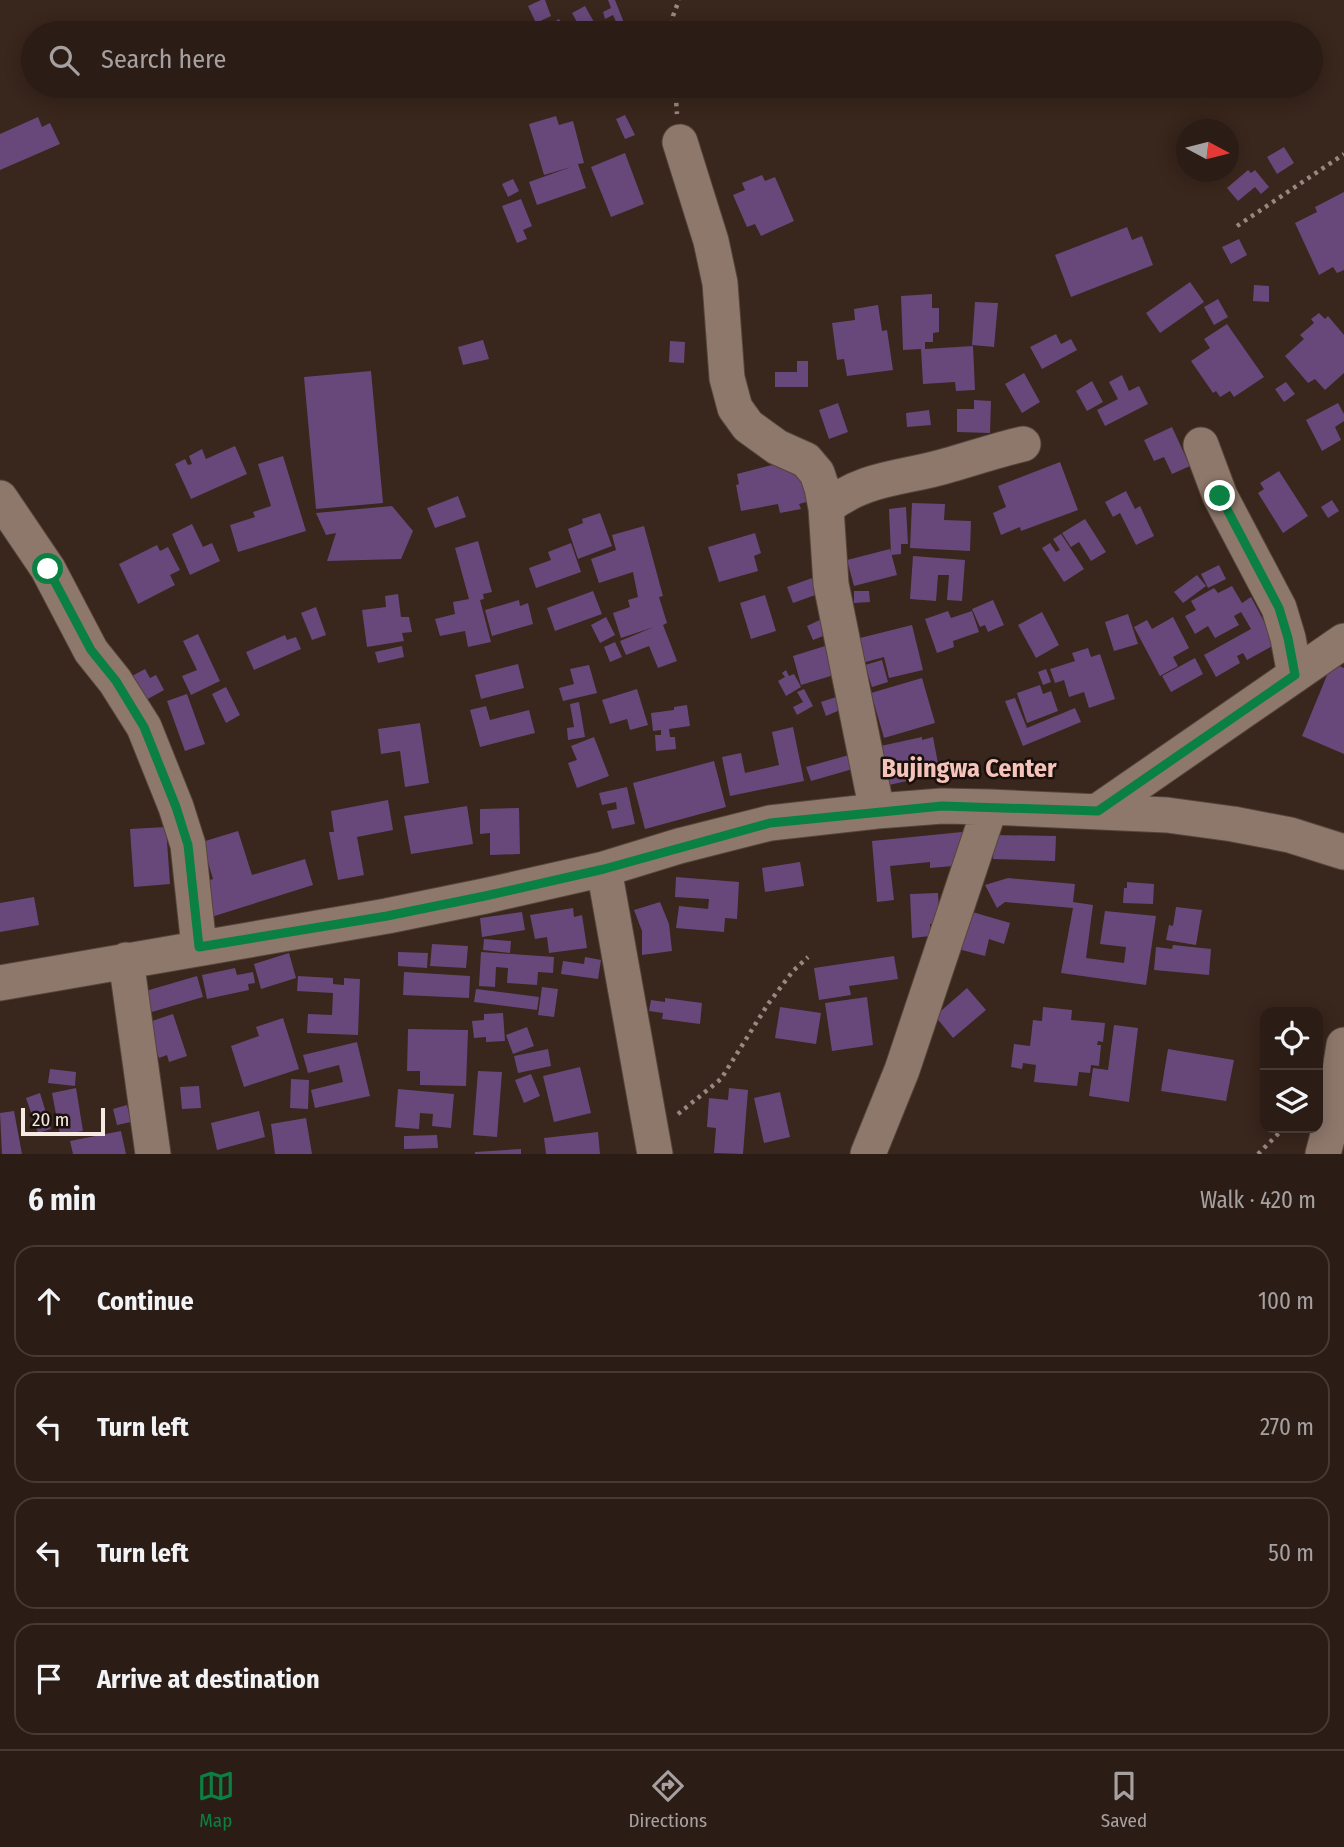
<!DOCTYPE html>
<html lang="en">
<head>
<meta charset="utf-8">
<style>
	:root { --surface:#2b1c15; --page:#372922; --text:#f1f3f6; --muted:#a6a1a0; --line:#473a34; --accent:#0b8043 }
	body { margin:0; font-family:"Fira Sans Condensed",sans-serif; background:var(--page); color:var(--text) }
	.controls { position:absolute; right:21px; bottom:21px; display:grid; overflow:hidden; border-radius:14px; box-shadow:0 4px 18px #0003 }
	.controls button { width:63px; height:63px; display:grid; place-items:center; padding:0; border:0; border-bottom:2px solid var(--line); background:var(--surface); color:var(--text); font:35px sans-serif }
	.compass { position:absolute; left:1176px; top:119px; width:63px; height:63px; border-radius:50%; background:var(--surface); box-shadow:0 4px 18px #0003; rotate:97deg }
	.scale { position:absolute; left:21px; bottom:18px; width:84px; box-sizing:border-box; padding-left:7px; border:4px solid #f7eae3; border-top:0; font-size:19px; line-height:24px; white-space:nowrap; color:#f7eae3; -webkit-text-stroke:5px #1a110d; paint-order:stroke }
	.stop { position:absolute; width:21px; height:21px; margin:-16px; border:5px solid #0b8043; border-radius:50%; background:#fff }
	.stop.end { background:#0b8043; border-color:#fff; box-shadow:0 2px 7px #0008 }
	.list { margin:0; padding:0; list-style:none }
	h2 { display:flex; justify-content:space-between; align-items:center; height:91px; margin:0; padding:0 28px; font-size:30px }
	h2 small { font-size:23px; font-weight:400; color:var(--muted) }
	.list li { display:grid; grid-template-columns:46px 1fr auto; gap:21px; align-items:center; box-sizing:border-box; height:112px; margin:0 14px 14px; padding:0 14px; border:2px solid var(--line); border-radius:21px }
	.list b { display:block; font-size:26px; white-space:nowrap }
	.list em { font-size:23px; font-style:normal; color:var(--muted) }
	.icon { flex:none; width:38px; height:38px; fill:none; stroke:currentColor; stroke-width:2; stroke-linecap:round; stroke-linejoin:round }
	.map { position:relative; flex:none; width:1344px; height:1154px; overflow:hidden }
	.search { position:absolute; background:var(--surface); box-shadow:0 4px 18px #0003; left:21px; right:21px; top:21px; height:77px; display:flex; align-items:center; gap:18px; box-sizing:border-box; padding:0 24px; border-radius:38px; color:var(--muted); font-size:26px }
	.sheet { height:595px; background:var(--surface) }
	nav { display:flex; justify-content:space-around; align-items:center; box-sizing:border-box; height:98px; border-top:2px solid var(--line); background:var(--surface); font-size:19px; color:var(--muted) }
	nav a { display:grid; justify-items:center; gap:4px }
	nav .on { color:var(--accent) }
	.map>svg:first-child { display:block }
	.building { fill:#68487b }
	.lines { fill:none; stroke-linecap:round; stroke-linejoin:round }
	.minor-casing { stroke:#54443b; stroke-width:37 }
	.path { stroke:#988880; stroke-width:4.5; stroke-dasharray:3.5 5; stroke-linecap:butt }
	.minor { stroke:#8e776b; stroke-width:35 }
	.route { stroke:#0b8043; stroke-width:9 }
	.labels { text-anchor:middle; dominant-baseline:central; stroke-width:5; stroke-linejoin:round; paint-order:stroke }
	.district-label { font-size:26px; font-weight:bold; fill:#f6c3ba; stroke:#1a110d }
</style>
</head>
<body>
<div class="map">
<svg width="1344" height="1154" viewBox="0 0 1344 1154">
	<rect width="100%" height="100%" fill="#39261c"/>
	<path class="building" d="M541 0H545L551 16 536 23 528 6Z
		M608 0H615L628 33H601L618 26 613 15 605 19 603 12 611 8Z
		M585 6 600 33H540L539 31 559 19 565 29 577 22 572 13Z
		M625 115 635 135 625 139 616 119Z
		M556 116 559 125 573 121 584 163 578 164 586 188 537 205 529 182 571 167 544 175 529 124Z
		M38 117 42 127 50 123 60 144 0 170V134Z
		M1284 147 1294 163 1277 174 1267 157Z
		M625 153 644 204 611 217 591 167Z
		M1248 170 1251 173 1255 170 1269 187 1261 194 1255 187 1238 201 1227 188Z
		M762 175 765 181 775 177 794 221 761 236 755 224 747 227 733 195 745 190 742 183Z
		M513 179 519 191 508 197 502 184Z
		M1344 192V270L1337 273 1333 267 1319 275 1295 223 1317 212 1315 207Z
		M521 199 532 226 523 230 527 239 517 243 502 206Z
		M1127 227 1132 240 1142 236 1153 265 1071 297 1055 255Z
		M1239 239 1247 255 1231 264 1222 247Z
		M1190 282 1204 302 1160 333 1146 313Z
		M1254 285 1269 286V302L1253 301Z
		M932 294V308H939V332L933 333V342H925V349L973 346 975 390 956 391 955 382 923 384 921 349 903 350 901 296Z
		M1218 299 1228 317 1214 325 1204 307Z
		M975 302 998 303 994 347 972 345Z
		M878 305 882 331 887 330 893 370 847 376 844 359 837 360 832 323 855 320 854 309Z
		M1319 313 1325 319 1328 316 1344 335V373L1325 390 1315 379 1308 383 1285 356 1304 339 1300 335 1314 323 1311 319Z
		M1227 324 1264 377 1234 397 1230 391 1220 397 1216 391 1213 393 1191 361 1210 348 1204 339Z
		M1056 334 1061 344 1071 339 1077 350 1042 369 1030 347Z
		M483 340 489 359 463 365 458 347Z
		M670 341 685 342 684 363 669 362Z
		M797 361H808V387H775V372H797Z
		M371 371 383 503 316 509 304 377Z
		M1024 373 1040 402 1022 413 1005 384Z
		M1122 375 1129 391 1139 386 1148 404 1105 426 1097 410 1118 399 1109 382Z
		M1092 381 1103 402 1087 411 1076 391Z
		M1286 382 1295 394 1284 402 1275 389Z
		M974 400 991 401 990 433 957 432V409H974Z
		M838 403 848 432 829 439 819 410Z
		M1338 403 1344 414V421L1335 427 1341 440 1322 451 1306 420Z
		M929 410 931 425 907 427 906 413Z
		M1172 427 1190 466 1172 474 1164 457 1154 461 1144 440Z
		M235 446 247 474 191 499 175 464 185 459 188 465 192 464 189 456 202 449 206 459Z
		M283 456 306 531 238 552 230 525 255 517 253 512 271 506 258 464Z
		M1060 462 1078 510 1021 531 1020 527 1001 535 993 513 1006 507 998 486Z
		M780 463H803L810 501 799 504 801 509 780 513 778 504 741 511 736 485 739 484 737 474Z
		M1279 471 1308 516 1283 533 1258 493 1264 489 1260 483Z
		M1126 491 1135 509 1140 506 1154 536 1136 545 1120 513 1113 517 1105 502Z
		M458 496 466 517 435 528 427 508Z
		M1332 500 1339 511 1328 518 1321 507Z
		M912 503 945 504 944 520 971 521 970 551 910 548Z
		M392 506 413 531 401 559 327 561 336 533 326 535 316 513Z
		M906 507 908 544H901V554L891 555 889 509Z
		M600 513 612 546 578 559 568 529 583 523 582 519Z
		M1085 519 1106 552 1091 561 1079 542 1071 547 1062 533Z
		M192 524 203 547 212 543 220 561 190 575 172 534Z
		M644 526 663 596 659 597 667 623 663 625 677 661 658 668 649 646 626 655 620 641 654 627 621 638 613 613 630 607 628 600 638 597 633 572 599 583 591 559 616 550 612 535Z
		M755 533 761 553 754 556 758 571 719 582 708 547Z
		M1061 534 1084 569 1064 582 1042 548 1050 543 1056 552 1060 550 1053 539Z
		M478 541 492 592 483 594 484 599 480 600 491 642 468 647 465 631 440 636 435 619 455 614 453 602 469 599 455 548Z
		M571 543 581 572 536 588 529 568 551 560 548 552Z
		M157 545 160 551 168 547 180 570 170 575 175 585 138 604 119 564Z
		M890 549 897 575 854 586 847 560Z
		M913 556 965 560 962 601 947 600 949 575H938L936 601 910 599Z
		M1219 565 1226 579 1208 588 1201 574Z
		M1197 575 1206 586 1183 603 1174 592Z
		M815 577 821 593 793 603 787 587Z
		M1232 586 1242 603 1251 597 1276 644 1247 660 1243 653 1237 656 1240 663 1216 677 1204 655 1251 629 1241 612 1234 616 1239 625 1215 638 1208 626 1195 634 1185 616 1196 610 1191 601 1214 588 1218 593Z
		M593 591 602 614 555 631 547 608Z
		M854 591H869L870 602 854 603Z
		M398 594 401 617H409L412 632 402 633 404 641 367 647 362 610 386 607 385 596Z
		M765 595 776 631 751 639 740 603Z
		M519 600 520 606 528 603 533 624 492 636 485 610Z
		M993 600 1004 625 988 632 985 625 980 627 972 609Z
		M316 607 326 635 312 640 301 613Z
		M948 611 951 618 972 611 979 632 953 641 954 647 937 653 925 619Z
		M1042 612 1059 645 1036 658 1018 625Z
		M1128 614 1138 644 1114 651 1105 622Z
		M606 617 615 635 600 643 591 625Z
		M1173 617 1189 648 1173 657 1178 666 1160 676 1134 627 1147 620 1152 629Z
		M824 618 831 633 813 640 807 626Z
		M912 625 923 670 889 678 884 657 862 663 856 639Z
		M198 634 220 681 191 695 182 676 197 670 183 641Z
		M285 635 287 640 296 637 301 649 254 670 246 652Z
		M615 642 622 657 610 662 604 647Z
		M402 646 404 657 378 663 375 652Z
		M825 646 834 675 801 685 793 656Z
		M1088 648 1091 657 1100 654 1115 699 1089 708 1084 692 1069 697 1064 680 1055 683 1050 669 1075 661 1072 653Z
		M1195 658 1203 674 1171 692 1162 676Z
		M882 660 888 682 872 687 865 665Z
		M1332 663 1344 668V754L1302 736Z
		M518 664 524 688 481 699 475 675Z
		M589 665 597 693 563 701 559 688 574 684 570 669Z
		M145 669 150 678 156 675 164 690 146 700 132 676Z
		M1046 669 1051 682 1043 685 1038 672Z
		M786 670 789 676 794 674 801 687 786 696 778 681 785 677 782 673Z
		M922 678 935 723 884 738 871 693Z
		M1040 685 1043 694 1051 691 1058 711 1027 723 1017 693Z
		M226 687 240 715 226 723 212 694Z
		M637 689 648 725 630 730 627 719 610 724 602 700Z
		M804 689 813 706 797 715 793 707 803 702 797 692Z
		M187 694 205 744 185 751 167 701Z
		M836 697 840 710 826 716 821 702Z
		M1015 698 1027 728 1075 708 1081 722 1023 746 1005 701Z
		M579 702 585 737 568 740 567 728 574 727 570 704Z
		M687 705 690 726 669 729 670 737H675L676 749 656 751 655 735H661V730L653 731 651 713 674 710V707Z
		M486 706 490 720 529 710 535 733 480 747 470 710Z
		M420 723 429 783 405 787 400 751 381 754 378 729Z
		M793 727 804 781 730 796 722 757 741 753 745 773 779 765 772 732Z
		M594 737 609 776 577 788 568 763 577 760 571 746Z
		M922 737V740L933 737 940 774 884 786 876 747Z
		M849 755 853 769 811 781 806 767Z
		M714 761 726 807 645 829 633 783Z
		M627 787 635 824 612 829 607 811 617 809 616 802 602 805 599 793Z
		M388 800 393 830 357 837 364 875 338 880 329 832H334L331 811Z
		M467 806 473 844 411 854 404 816Z
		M519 808 520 854 490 855V833L480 834V809Z
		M166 827 170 884 134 887 130 829Z
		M238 831 252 875 305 859 313 885 208 918 197 884 213 879 202 842Z
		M962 832 965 865 930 868V862L890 866 894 900 877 902 872 841Z
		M994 835 1056 836 1055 861 993 859Z
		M800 862 804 886 765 892 762 868Z
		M676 877 739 882 737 919 725 918 724 932 676 928 679 906 708 909 709 899 675 897Z
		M1008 878 1075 884 1073 902 1093 905 1086 958 1124 963 1126 947 1100 944 1105 911 1156 916 1146 985 1061 973 1073 908 1005 902 997 908 985 885Z
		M1127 882 1154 884 1153 904 1123 903 1124 888H1127Z
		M938 893 940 924H930V936L912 938 910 894Z
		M34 897 39 925 0 932V903Z
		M660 902 669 924 672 951 642 955V931L634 910Z
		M1176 907 1202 910 1196 945 1166 940 1169 925 1173 926Z
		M573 908 574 917 582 915 587 948 549 953 547 937 535 939 530 915Z
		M969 911 1010 923 1004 944 989 939 985 956 958 949Z
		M522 912 525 930 482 937 480 918Z
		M484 939 511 941 510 953 483 950Z
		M432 944 468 946 466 968 430 966Z
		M1173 945 1211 949 1209 975 1154 970 1156 947 1172 949Z
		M398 952 428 953 427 968 398 966Z
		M481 952 554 957 553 973 538 972 537 985 507 983 508 968 496 967 495 987 479 986Z
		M289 953 296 978 261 989 254 964Z
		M894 956 898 979 849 986 851 995 819 1000 814 968Z
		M585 957 601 960 598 979 561 974 563 961 584 964Z
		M235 968 237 975 253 972 255 983 248 984 249 990 207 999 202 975Z
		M404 972 470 976 469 998 403 995Z
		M197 976 203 997 145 1014 139 993Z
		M298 976 333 978V984L344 985V978L360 979 358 1035 307 1033 308 1014 332 1015 333 993 297 991Z
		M542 987 558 989 554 1017 538 1015Z
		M967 988 986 1010 953 1038 935 1016Z
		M476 989 539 997 537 1010 474 1002Z
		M867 997 873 1045 832 1051 825 1003Z
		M665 998 702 1003 700 1024 662 1019 663 1013 649 1011 651 1000 665 1002Z
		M780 1007 821 1013 816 1044 775 1038Z
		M1043 1007 1072 1010 1071 1020 1105 1023 1103 1042 1098 1041 1097 1045H1101L1099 1066 1091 1065 1090 1073 1079 1072 1077 1086 1034 1082 1036 1065 1023 1063 1022 1069 1011 1067 1014 1044 1030 1046 1033 1020 1042 1021Z
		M503 1013 505 1041 486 1042V1037L474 1038 472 1021 484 1020V1014Z
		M173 1014 187 1056 169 1062 167 1055 159 1058 156 1050 151 1051 143 1024Z
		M283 1018 299 1069 244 1087 231 1046 259 1036 256 1027Z
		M1114 1025 1138 1028 1129 1102 1089 1096 1093 1068 1108 1070Z
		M527 1027 534 1046 513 1054 506 1035Z
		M408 1029 468 1030 466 1086 420 1085V1071H407Z
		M357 1042 370 1096 315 1108 311 1090 343 1082 339 1065 308 1073 303 1055Z
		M548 1049 551 1066 518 1073 514 1056Z
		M1168 1049 1234 1060 1226 1101 1161 1091Z
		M580 1067 591 1113 554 1122 543 1076Z
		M50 1069 76 1072 75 1086 48 1083Z
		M478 1071 502 1072 497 1137 473 1135Z
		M531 1074 540 1096 524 1103 515 1080Z
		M291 1079 309 1080 308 1109 290 1108Z
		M199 1086 201 1108 182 1109 180 1087Z
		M76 1088 83 1131 60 1135 52 1093Z
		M729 1088 748 1090 743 1154 714 1153 716 1128 707 1127 709 1098 728 1100Z
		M398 1089 454 1094 451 1128 432 1126 433 1114 420 1113 419 1129 395 1127Z
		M780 1092 790 1137 764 1143 754 1098Z
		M40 1093 51 1129 38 1133 26 1098Z
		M127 1105 131 1122 117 1125 113 1109Z
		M14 1111 22 1154H2L0 1113Z
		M259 1111 265 1137 217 1150 211 1123Z
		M306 1118 312 1154H275L271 1124Z
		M121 1131 126 1154H73L70 1141Z
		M598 1132 600 1154H546L544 1138Z
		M437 1135 438 1148 404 1149V1136Z
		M521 1149V1154H475V1152Z"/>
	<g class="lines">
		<defs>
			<path id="minor" d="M680 142 711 241 720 283 727 378 735 408 748 426 777 447 806 460 817 473 822 488 826 508 831 584 877 811
				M1201 445 1220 496 1279 608 1288 638 1295 675
				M0 498 48 569 91 651 115 681 144 727 176 807 188 845 199 947
				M826 508C865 476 904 479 949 465 974 458 997 450 1023 444
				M1098 811 1344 641
				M604 869 655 1154
				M126 960 153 1154
				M0 983 387 916 485 896 604 869 679 846 770 823 877 811 942 806 990 807 1167 815 1233 824 1290 835 1344 852
				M868 1154 902 1070 990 807
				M1323 1154 1332 1120 1344 1045"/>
		</defs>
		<use href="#minor" class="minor-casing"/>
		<path class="path" d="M671 33 673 16 679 0
			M675 86 677 114
			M1237 226 1344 154
			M678 1114 721 1079 768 1004 793 971 808 957
			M1258 1154 1284 1128"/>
		<use href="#minor" class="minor"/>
	</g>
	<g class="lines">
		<path class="route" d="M48 569 91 650 116 681 144 727 176 807 188 845 199 947 387 916 485 896 604 869 770 823 942 806 1098 811 1295 675 1288 638 1279 608 1220 496"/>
	</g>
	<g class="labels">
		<g class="district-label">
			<text x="969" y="768">Bujingwa Center</text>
		</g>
	</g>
</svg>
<div class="controls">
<button><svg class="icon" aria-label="locate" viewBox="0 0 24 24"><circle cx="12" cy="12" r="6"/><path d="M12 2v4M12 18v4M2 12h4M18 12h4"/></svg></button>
<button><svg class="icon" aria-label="layers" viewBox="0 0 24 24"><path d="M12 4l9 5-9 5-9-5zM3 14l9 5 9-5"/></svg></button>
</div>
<svg class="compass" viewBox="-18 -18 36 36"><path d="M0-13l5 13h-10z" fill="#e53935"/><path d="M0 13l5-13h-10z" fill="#a6a1a0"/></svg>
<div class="scale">20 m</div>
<div class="stop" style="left:48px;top:569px"></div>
<div class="stop end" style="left:1220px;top:496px"></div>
<div class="search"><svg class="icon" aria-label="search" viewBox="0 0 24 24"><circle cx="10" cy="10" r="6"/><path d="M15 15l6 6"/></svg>Search here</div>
</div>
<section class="sheet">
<h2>6 min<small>Walk · 420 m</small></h2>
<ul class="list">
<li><svg class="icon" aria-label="ahead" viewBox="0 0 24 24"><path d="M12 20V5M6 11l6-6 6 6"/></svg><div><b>Continue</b></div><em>100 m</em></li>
<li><svg class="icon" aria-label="left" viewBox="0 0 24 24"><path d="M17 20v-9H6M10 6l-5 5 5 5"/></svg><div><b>Turn left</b></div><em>270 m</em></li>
<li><svg class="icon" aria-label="left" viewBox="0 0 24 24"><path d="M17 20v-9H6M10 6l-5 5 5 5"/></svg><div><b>Turn left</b></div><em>50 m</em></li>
<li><svg class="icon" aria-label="arrive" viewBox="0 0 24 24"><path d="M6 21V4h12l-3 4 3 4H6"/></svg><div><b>Arrive at destination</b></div></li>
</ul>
</section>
<nav>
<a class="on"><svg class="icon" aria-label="map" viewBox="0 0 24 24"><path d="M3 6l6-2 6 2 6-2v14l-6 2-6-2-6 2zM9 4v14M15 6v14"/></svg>Map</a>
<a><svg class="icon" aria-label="directions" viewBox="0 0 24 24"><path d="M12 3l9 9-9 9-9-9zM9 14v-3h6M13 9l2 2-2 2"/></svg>Directions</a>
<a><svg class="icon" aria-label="saved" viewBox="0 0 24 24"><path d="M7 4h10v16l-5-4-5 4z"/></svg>Saved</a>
</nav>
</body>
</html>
